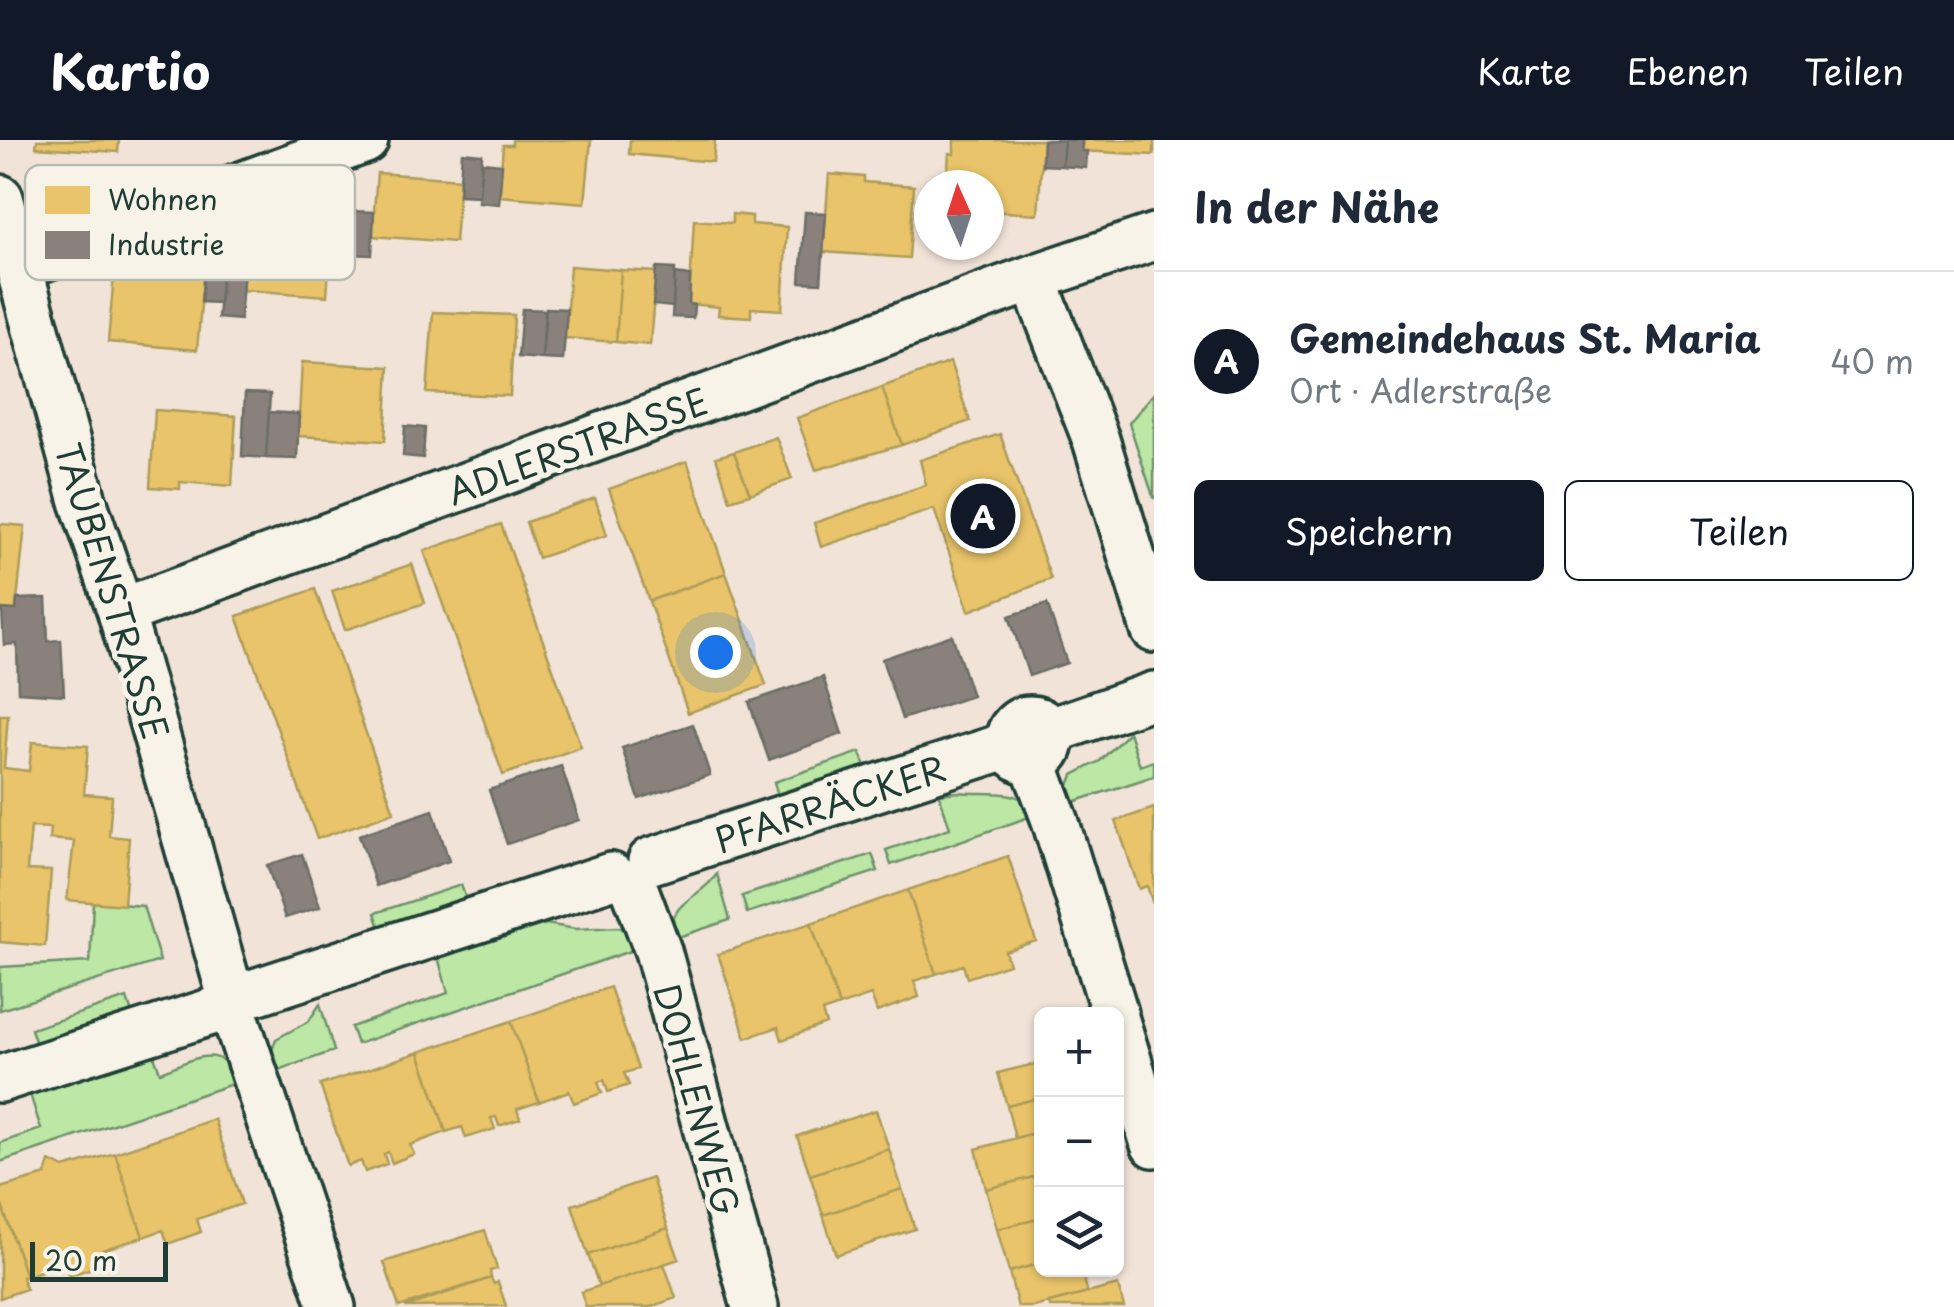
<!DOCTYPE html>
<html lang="de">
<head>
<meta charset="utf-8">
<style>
	:root { --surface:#fff; --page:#f2f2f3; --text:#1f2937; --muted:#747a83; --line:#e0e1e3; --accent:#111827 }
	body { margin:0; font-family:"Playpen Sans",sans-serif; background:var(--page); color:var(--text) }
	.controls { position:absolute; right:30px; bottom:30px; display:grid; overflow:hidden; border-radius:15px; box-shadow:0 2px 8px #0004 }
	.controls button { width:90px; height:90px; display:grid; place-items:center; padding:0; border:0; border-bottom:2px solid var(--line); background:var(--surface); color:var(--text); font:50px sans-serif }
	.compass { position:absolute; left:914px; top:30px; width:90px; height:90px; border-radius:50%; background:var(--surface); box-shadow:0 2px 8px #0004; rotate:357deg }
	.scale { position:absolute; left:30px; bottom:25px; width:138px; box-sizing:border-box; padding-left:10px; border:5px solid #1f3d34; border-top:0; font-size:28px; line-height:35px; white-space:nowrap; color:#1f3d34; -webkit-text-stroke:8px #f7f3e8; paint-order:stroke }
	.you { position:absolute; left:715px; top:512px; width:35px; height:35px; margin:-25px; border:8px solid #fff; border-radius:50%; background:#1a73e8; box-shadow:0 0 0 15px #1a73e833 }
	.badge { display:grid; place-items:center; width:65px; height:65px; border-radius:50%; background:var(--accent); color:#fff; font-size:32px; font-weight:700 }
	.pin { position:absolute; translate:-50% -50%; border:5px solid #fff; box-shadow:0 2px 10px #0006 }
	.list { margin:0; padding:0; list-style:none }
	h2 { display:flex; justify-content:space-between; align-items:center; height:130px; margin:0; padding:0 40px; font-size:42px }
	h2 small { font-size:32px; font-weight:400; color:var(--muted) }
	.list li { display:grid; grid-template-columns:65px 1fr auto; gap:30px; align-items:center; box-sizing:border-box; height:180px; padding:0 40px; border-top:2px solid var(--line) }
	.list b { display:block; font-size:38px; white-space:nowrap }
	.list p { margin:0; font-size:32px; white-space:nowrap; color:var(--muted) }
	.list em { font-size:32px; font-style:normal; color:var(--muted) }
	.actions { display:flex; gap:20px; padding:30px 40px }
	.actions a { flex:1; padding:22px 0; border:2px solid var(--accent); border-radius:15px; text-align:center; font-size:35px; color:var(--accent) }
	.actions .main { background:var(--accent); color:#fff }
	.icon { flex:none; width:55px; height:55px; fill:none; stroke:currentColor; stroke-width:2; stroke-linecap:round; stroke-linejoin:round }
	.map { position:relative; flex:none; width:1154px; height:1167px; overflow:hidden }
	header { display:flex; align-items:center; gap:60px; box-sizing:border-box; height:140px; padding:0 50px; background:var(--accent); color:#fff }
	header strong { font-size:48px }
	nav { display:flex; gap:55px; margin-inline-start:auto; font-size:35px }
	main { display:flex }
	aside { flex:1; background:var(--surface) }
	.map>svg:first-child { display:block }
	.garden { fill:#bce7a4; stroke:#6e926c; stroke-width:2.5 }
	.homes { fill:#e9c46a; stroke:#ac9c5a; stroke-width:2.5 }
	.industry { fill:#8a817c; stroke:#6a6d66; stroke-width:2.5 }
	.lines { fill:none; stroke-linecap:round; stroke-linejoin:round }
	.minor-casing { stroke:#1f3d34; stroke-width:52 }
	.minor { stroke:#f7f3e8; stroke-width:45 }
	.labels { text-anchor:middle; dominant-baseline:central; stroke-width:10; stroke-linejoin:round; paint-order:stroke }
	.street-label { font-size:35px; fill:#1f3d34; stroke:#f7f3e8 }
	.key { fill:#f7f3e8; stroke:#b6bcb2; stroke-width:2.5 }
	.key-label { font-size:28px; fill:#1f3d34 }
</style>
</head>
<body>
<header>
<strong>Kartio</strong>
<nav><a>Karte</a><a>Ebenen</a><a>Teilen</a></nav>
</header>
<main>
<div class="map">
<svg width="1154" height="1167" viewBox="0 0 1154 1167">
	<rect width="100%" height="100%" fill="#f2e3d8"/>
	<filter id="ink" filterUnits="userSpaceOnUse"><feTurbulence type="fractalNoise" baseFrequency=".01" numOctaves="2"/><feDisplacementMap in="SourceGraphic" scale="20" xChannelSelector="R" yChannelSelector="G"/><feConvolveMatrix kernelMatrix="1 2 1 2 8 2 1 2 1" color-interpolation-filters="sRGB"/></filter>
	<g filter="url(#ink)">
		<path class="garden" d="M1154 253V359L1129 283Z
			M1129 592 1140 626 1154 621V636L1070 663 1068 648 1073 635 1100 621Z
			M860 612 867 628 778 656 774 642Z
			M959 652C985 656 1025 645 1035 675L891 725 886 710 950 688 939 654Z
			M872 714 878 731 747 773 742 756Z
			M717 734 730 780 672 799C668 759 697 762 717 734Z
			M461 745 467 762 380 788 375 773Z
			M93 762 143 766 160 821 0 870V827L90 822Z
			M546 784 576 789 619 787 630 793 639 808 357 904 351 887 448 853 438 817Z
			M127 858 132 873 36 904 31 889Z
			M320 864 334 911 273 932 271 913 276 899 309 881Z
			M153 913 160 932C196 919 218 901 241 941L0 1022V1003L41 989 30 954Z"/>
		<path class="homes" d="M37 0H119L118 12 36 7Z
			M512 0H591L585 63 499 56 503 5H512Z
			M630 0H715L713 22 629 14Z
			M954 0H1043L1038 74 989 71V45H952V37L947 38 949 13 954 14Z
			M1082 0H1154V15L1082 11Z
			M377 33 460 39 455 102 372 96Z
			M829 34 864 37V42L914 46 909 118 823 112Z
			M732 74 752 76V84L787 87 782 170 751 168V177L718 175 719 167 689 164 694 80 732 83Z
			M247 80 332 86 327 156 242 150Z
			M115 123 204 131 197 210 108 202Z
			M570 126 621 130 616 202 565 198Z
			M621 130 656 132 650 205 616 202Z
			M433 172 514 175 510 256 427 253Z
			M302 222 389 227 385 301 298 296Z
			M950 222 970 281 902 305 882 247Z
			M882 247 902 305 816 330 797 278Z
			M155 270 236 276 232 346 180 342V349L150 347Z
			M1000 294 1051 439 969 471 934 369 821 407 814 383 926 345 920 320Z
			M776 297 792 339 750 354 734 312Z
			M734 312 750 354 730 360 716 317Z
			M687 321 726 433 649 461 609 349Z
			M595 358 607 395 538 418 526 382Z
			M0 384 25 386 16 470 0 469Z
			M501 384 581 607 503 635 424 411Z
			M412 424 425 463 345 490 332 451Z
			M726 433 766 545 688 573 649 461Z
			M315 449 394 672 317 699 237 476Z
			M0 575H8L4 628 29 631 32 602 88 606 84 654 112 656 109 696 129 698 124 765 67 760 74 701 49 699 50 688 31 687 27 730 51 731 45 806 0 802Z
			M1154 668V764H1153L1147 746 1139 749 1116 681Z
			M1008 716 1036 801 1005 811 1009 824 967 838 963 825 936 834 908 750Z
			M908 750 936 834 914 841 919 857 877 872 871 855 839 866 811 783Z
			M811 783 839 866 822 872 826 884 782 900 778 887 746 898 718 814Z
			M610 847 638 929 624 933 629 945 608 952 604 940 598 942 602 953 574 963 569 951 539 962 511 881Z
			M511 881 539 962 517 969 520 979 499 986 496 977 491 978 495 989 466 998 462 987 446 992 419 912Z
			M419 912 446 992 410 1005 414 1014 392 1023 388 1012 384 1014 387 1024 365 1032 361 1021 348 1026 320 945Z
			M1042 922V957L1007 966 998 933Z
			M1042 957V991L1015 998 1007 966Z
			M876 970 889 1009 810 1035 797 996Z
			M214 979 242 1064 197 1079 201 1092 168 1104 163 1090 143 1097 115 1013Z
			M1042 991V1035L986 1049 976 1009Z
			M889 1009 902 1049 823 1075 810 1035Z
			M115 1013 143 1097 102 1110 106 1123 69 1136 64 1124 26 1136 0 1060V1048L46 1035 50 1021 64 1028Z
			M1042 1035V1078L997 1089 986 1049Z
			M652 1038 668 1088 588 1115 572 1065Z
			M902 1049 915 1089 836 1115 823 1075Z
			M0 1060 26 1136 22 1137 26 1149 0 1158Z
			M1042 1078V1123L1009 1132 997 1089Z
			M668 1088 679 1119 599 1146 588 1115Z
			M485 1090 497 1129 490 1131 491 1138 399 1167 384 1122Z
			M1042 1123V1130H1081L1088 1153 1034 1167H1018L1009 1132Z
			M664 1124 676 1158 650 1167H586L581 1152Z
			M491 1138 494 1144 498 1142 506 1166 405 1167Z
			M1118 1145 1124 1167H1050L1049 1163Z"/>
		<path class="industry" d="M1043 0H1064L1062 26 1042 25Z
			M1064 0H1082V11H1087L1086 28 1062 26Z
			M462 12 482 14 479 56 459 55Z
			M482 22 502 24 499 64 478 62Z
			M349 71 374 72 372 115 348 114Z
			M805 72 826 73 821 143 800 142Z
			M246 104 240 180 218 178 224 107Z
			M224 107 219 163 201 162 204 131 182 129 184 111Z
			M656 128 675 129 673 167 653 165Z
			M675 134 690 136 689 164 694 165 693 178 672 177Z
			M546 168 567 169 563 220 542 219Z
			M522 169 545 170 542 219 518 217Z
			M245 253 270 254 266 318 242 316Z
			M269 272 299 274 297 319 266 318Z
			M405 286 425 288 423 318 403 316Z
			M46 458 48 501 61 500 64 555 18 552 17 504 4 505 2 469 16 470 17 459Z
			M1047 464 1067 523 1029 536 1009 476Z
			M952 495 972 556 902 579 882 519Z
			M823 537 842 594 769 620 749 562Z
			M693 584 710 635 639 659 622 608Z
			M561 626 579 680 507 704 489 650Z
			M433 670 449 721 376 746 359 695Z
			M302 714 320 767 285 778 267 725Z"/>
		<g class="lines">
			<defs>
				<path id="minor" d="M0 58 83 361 121 472 227 843
					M21 126 365 0
					M1033 138 1096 300 1154 489
					M121 472 1033 138 1154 97
					M1009 600a21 21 0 1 1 42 0a21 21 0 1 1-42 0Z
					M1050 591 1154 555
					M1033 621 1055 680 1115 874
					M651 721 1009 605
					M636 752 658 811 755 1167
					M255 852 611 736
					M1116 881 1154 1004
					M238 885 332 1167
					M0 939 217 870"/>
			</defs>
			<use href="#minor" class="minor-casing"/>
			<use href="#minor" class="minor"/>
		</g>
	</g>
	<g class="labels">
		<g class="street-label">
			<text transform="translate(577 305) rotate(-20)">ADLERSTRASSE</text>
			<text transform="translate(113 451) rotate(73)">TAUBENSTRASSE</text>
			<text transform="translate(830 663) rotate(-18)">PFARRÄCKER</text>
			<text transform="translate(698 959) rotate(75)">DOHLENWEG</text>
		</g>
	</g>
	<rect x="25" y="25" width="330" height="115" rx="15" class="key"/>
	<rect x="45" y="46" width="45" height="28" fill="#e9c46a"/>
	<rect x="45" y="91" width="45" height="28" fill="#8a817c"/>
	<g class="key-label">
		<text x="108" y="70">Wohnen</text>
		<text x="108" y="115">Industrie</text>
	</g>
</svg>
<div class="controls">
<button>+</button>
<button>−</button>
<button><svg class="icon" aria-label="layers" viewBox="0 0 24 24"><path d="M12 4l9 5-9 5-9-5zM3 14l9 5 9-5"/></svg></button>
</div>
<svg class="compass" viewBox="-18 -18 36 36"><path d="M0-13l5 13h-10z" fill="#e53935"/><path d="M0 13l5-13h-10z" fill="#747a83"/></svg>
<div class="scale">20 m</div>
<div class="you"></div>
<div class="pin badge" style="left:983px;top:376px">A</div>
</div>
<aside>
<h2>In der Nähe<small></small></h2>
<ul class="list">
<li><span class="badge">A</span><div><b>Gemeindehaus St. Maria</b><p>Ort · Adlerstraße</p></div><em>40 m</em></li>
</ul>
<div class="actions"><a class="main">Speichern</a><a>Teilen</a></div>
</aside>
</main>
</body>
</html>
